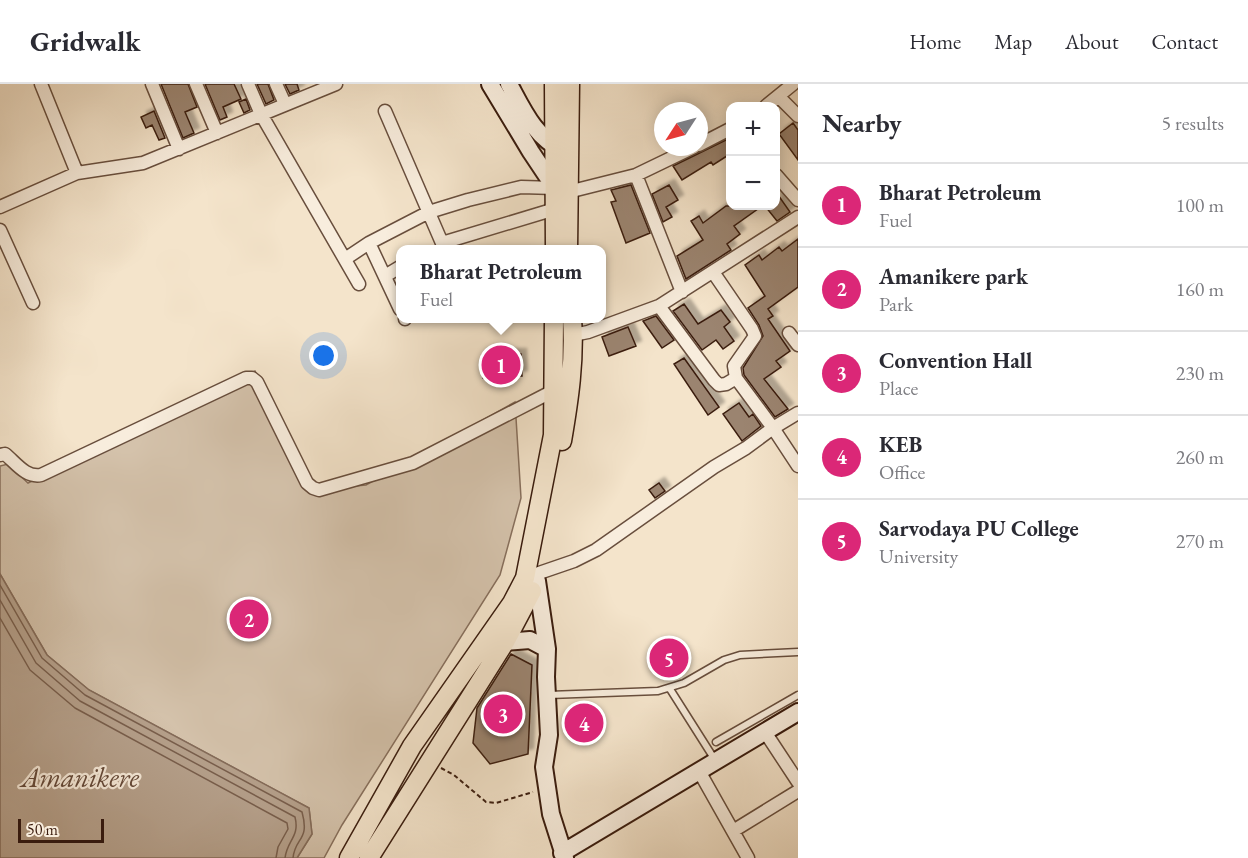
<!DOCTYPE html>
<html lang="en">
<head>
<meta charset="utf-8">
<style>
	:root { --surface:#fff; --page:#f7f7f7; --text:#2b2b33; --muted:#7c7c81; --line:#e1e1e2; --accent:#db2777 }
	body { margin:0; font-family:"EB Garamond",serif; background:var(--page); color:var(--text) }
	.controls { position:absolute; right:18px; top:18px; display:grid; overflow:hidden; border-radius:12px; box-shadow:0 3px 15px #0003 }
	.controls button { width:54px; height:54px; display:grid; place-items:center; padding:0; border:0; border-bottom:2px solid var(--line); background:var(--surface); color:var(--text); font:30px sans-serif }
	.compass { position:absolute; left:654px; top:18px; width:54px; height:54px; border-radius:50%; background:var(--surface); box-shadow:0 3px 15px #0003; rotate:234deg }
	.scale { position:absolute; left:18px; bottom:15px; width:86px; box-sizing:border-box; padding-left:6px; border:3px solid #3a1c0e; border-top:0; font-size:16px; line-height:21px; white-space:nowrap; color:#3a1c0e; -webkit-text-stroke:4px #f8eddd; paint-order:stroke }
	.you { position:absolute; left:324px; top:272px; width:21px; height:21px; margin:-15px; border:4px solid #fff; border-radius:50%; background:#1a73e8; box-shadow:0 0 0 9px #1a73e833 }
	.badge { display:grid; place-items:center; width:39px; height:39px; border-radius:50%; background:var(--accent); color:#fff; font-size:20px; font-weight:700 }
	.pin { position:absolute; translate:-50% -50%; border:3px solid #fff; box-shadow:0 2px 6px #0006 }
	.popup { position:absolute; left:396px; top:161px; width:210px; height:78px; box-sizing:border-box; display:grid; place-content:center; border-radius:12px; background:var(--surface); filter:drop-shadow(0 2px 4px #0005); font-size:20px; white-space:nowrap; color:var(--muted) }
	.popup b { font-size:22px; color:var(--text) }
	.popup::after { content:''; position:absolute; left:50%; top:100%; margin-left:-12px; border:12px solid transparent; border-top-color:var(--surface) }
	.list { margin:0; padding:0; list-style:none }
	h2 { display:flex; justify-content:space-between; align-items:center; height:78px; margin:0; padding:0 24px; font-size:26px }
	h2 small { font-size:20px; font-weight:400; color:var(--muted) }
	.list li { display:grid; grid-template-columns:39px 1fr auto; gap:18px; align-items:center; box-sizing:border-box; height:84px; padding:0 24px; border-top:2px solid var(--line) }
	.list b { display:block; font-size:22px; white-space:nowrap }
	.list p { margin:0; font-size:20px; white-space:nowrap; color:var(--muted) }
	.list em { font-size:20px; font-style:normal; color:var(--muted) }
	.map { position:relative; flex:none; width:798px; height:774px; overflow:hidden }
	header { display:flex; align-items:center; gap:36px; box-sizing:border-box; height:84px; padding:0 30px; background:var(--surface); border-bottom:2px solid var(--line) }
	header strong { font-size:28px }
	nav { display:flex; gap:33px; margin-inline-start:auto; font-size:21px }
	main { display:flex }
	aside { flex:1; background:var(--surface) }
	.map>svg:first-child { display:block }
	.green { fill:#d4c2ab; stroke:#876f5c; stroke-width:1.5 }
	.water { fill:#b5a08b; stroke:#846b59; stroke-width:1.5 }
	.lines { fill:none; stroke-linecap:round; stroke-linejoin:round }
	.shore { stroke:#785e4c; stroke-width:1.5 }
	.building { fill:#9b8470; stroke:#3a1c0e; stroke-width:1.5; filter:url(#shadow) }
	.lane-casing { stroke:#684e3d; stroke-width:9 }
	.street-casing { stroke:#684e3d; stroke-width:15 }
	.secondary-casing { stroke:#3a1c0e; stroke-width:20 }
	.primary-casing { stroke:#3a1c0e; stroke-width:21 }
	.path { stroke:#3a1c0e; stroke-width:2; stroke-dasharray:4.5 3; stroke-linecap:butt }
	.lane { stroke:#f8eddd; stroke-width:6 }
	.street { stroke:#f8eddd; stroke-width:12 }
	.secondary { stroke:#f8eddd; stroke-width:16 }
	.primary { stroke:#f4e4cb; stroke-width:18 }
	.labels { text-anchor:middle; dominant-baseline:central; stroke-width:4.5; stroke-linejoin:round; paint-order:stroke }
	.water-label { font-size:28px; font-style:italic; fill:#654a3a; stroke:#f8eddd }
</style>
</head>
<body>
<header>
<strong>Gridwalk</strong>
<nav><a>Home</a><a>Map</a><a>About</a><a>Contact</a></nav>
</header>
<main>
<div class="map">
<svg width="798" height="774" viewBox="0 0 798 774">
	<defs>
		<filter id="shadow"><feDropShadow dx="5.5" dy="-5.5" stdDeviation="1.5" flood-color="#0004"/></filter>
	</defs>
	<rect width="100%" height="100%" fill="#f4e4cb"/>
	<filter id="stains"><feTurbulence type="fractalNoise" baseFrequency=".00333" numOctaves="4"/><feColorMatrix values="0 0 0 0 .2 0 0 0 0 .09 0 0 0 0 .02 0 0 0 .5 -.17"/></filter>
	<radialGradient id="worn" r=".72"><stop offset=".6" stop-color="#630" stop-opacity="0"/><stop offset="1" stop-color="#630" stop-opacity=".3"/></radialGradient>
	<path class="green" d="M255 287 312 406 366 401 515 318 521 414 500 491 342 741 324 774H297L312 750 309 724 89 606 47 571 0 490V382L8 380 28 399Z"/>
	<path class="water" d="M0 490 47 571 89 606 309 724 312 750 297 774H0Z"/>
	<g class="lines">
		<path class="shore" d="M0 501 42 574 85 611 302 728C310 757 295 753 293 774
			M0 516 36 579 80 617 295 733C300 753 287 756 285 774
			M0 534 30 586 75 624 287 739 288 745 278 763 276 774"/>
	</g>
	<path class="building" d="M161 0H188L197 23 185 28 194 49 183 54Z
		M205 0H234L241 15 223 23 227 33 220 36Z
		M257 0H268L274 16 266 20Z
		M285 0H297L299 6 290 10Z
		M246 15 250 26 244 29 239 18Z
		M154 27 165 54 159 56 152 41 146 44 141 33Z
		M793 39 798 46V76L779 50Z
		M730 54V70L713 81 711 78 682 96 673 82Z
		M631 101 650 149 626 159 611 118 616 117 611 106Z
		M669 101 678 116 666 123 672 133 663 138 652 110Z
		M776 108 790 128 777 137 765 122H776Z
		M726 122H762L734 142 740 150 727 160 731 166 686 195 677 172 703 156 691 137 699 132 703 139Z
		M798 155V203L768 225 773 232 768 235 790 267 776 277 781 283 764 295 788 325 775 333 744 291 743 284 763 252 759 241 748 224 765 212 745 181 759 171 762 176 779 163 782 167Z
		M684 220 698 240 721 226 730 238 724 243 734 257 723 265 716 256 702 266 673 227Z
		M656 232 674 256 662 264 643 237Z
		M628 243 636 262 609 272 602 253Z
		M521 270 522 292 483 294 482 271Z
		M684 274 719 323 708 331 674 280Z
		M739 319 749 333 753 330 761 342 742 357 723 330Z
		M659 399 665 407 655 414 649 406Z
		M511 570 532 581 528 670 490 680 473 659 477 624Z"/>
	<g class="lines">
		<defs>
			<path id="lane" d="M670 605 715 676
				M549 611 658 607 684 599 724 576 740 571 798 568
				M716 658 798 611"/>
			<path id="street" d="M41 0 77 89
				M152 0 179 65
				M196 0 217 49
				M248 0 261 30 359 200
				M276 0 285 20
				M779 13 798 32
				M766 22 793 0
				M385 27 442 159 555 125
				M699 61 730 45
				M636 91 682 208
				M776 91 798 116
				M568 108 636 91 694 63
				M0 123 77 89 143 79 336 0
				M0 146 33 219
				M369 159 400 225
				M345 175 369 159 429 128 468 116 521 103 555 104
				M713 188 752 245 755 252 734 282 736 294 773 344 798 329
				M385 192 400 183
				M659 222 714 296 719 301 726 300 736 294
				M405 234V235
				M789 249 798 261
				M573 251 588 248 659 222 798 133
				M0 371 5 370C16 379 26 394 41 391L246 294H252L257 298 307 399 313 404 319 406 413 379 553 307
				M539 489 574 477 596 466 714 383 746 364 773 344 798 382
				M765 648 798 698
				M699 687 748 774
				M733 747 798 707"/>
			<path id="secondary" d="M490 0 531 68 555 104 559 105
				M509 0C523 26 535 54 564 67
				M527 485 537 497 547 565 546 593 549 651 544 683 551 730 565 774
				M505 558 530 556 547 565
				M562 769 798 628"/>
			<path id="primary" d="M554 0 555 166
				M568 166 570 0
				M562 357C569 316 575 276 572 234
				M349 774 412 662 512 519 525 494 553 351 554 234
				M369 774 505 558 532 507"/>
		</defs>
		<use href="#lane" class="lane-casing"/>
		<use href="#street" class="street-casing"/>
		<use href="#secondary" class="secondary-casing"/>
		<use href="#primary" class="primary-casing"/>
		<path class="path" d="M441 684 454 691 486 718 496 719 533 708"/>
		<use href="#lane" class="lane"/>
		<use href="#street" class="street"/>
		<use href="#secondary" class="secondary"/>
		<use href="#primary" class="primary"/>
	</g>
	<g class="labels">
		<g class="water-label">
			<text x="80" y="693">Amanikere</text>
		</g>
	</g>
	<rect width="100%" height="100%" filter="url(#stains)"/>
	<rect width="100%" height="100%" fill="url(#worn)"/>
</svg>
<div class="controls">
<button>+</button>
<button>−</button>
</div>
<svg class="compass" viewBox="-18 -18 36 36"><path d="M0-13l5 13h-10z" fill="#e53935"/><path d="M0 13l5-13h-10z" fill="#7c7c81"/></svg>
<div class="scale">50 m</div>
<div class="you"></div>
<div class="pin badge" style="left:501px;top:281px">1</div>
<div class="popup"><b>Bharat Petroleum</b>Fuel</div>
<div class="pin badge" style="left:249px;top:535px">2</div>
<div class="pin badge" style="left:503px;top:630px">3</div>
<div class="pin badge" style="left:584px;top:639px">4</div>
<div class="pin badge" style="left:669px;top:574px">5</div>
</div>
<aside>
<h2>Nearby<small>5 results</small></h2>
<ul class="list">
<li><span class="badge">1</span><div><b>Bharat Petroleum</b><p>Fuel</p></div><em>100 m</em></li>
<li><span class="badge">2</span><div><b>Amanikere park</b><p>Park</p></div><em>160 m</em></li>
<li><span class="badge">3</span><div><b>Convention Hall</b><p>Place</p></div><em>230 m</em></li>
<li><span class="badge">4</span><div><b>KEB</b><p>Office</p></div><em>260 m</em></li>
<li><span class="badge">5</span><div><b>Sarvodaya PU College</b><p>University</p></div><em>270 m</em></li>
</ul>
</aside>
</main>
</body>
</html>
